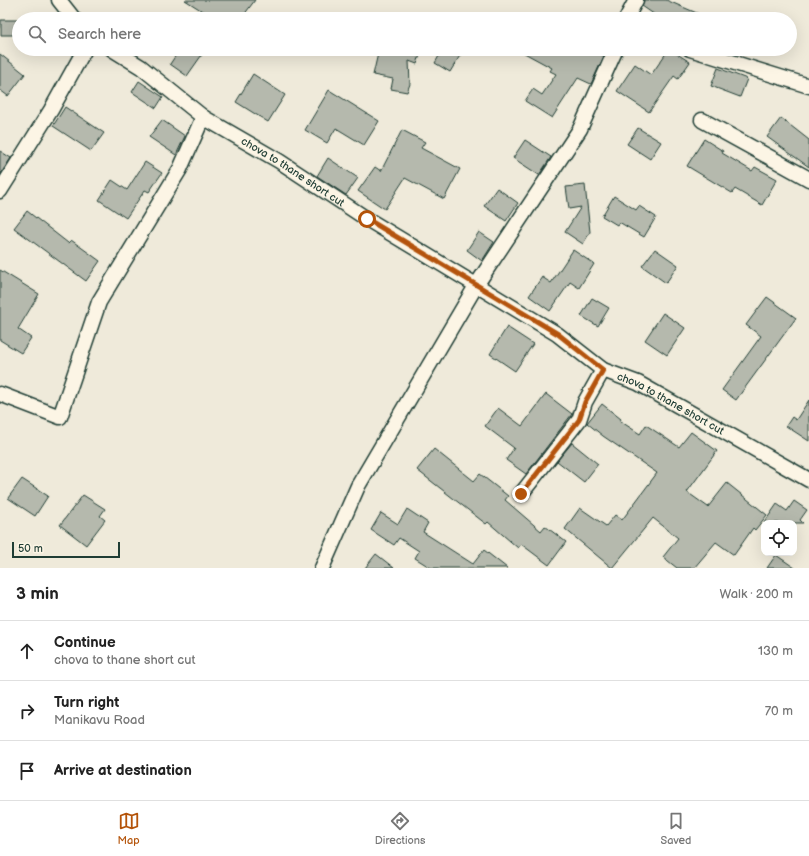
<!DOCTYPE html>
<html lang="en">
<head>
<meta charset="utf-8">
<style>
	:root { --surface:#fff; --page:#f6f6f6; --text:#222; --muted:#767676; --line:#e0e0e0; --accent:#b45309 }
	body { margin:0; font-family:"Balsamiq Sans",sans-serif; background:var(--page); color:var(--text) }
	.controls { position:absolute; right:12px; bottom:12px; display:grid; overflow:hidden; border-radius:8px; box-shadow:0 4px 16px #0002 }
	.controls button { width:36px; height:36px; display:grid; place-items:center; padding:0; border:0; border-bottom:1px solid var(--line); background:var(--surface); color:var(--text); font:20px sans-serif }
	.scale { position:absolute; left:12px; bottom:10px; width:108px; box-sizing:border-box; padding-left:4px; border:2px solid #1f3d34; border-top:0; font-size:11px; line-height:14px; white-space:nowrap; color:#1f3d34; -webkit-text-stroke:3px #fcf5e5; paint-order:stroke }
	.stop { position:absolute; width:12px; height:12px; margin:-9px; border:3px solid #b45309; border-radius:50%; background:#fff }
	.stop.end { background:#b45309; border-color:#fff; box-shadow:0 1px 4px #0008 }
	.list { margin:0; padding:0; list-style:none }
	h2 { display:flex; justify-content:space-between; align-items:center; height:52px; margin:0; padding:0 16px; font-size:17px }
	h2 small { font-size:13px; font-weight:400; color:var(--muted) }
	.list li { display:grid; grid-template-columns:26px 1fr auto; gap:12px; align-items:center; box-sizing:border-box; height:60px; padding:0 16px; border-top:1px solid var(--line) }
	.list b { display:block; font-size:15px; white-space:nowrap }
	.list p { margin:0; font-size:13px; white-space:nowrap; color:var(--muted) }
	.list em { font-size:13px; font-style:normal; color:var(--muted) }
	.icon { flex:none; width:22px; height:22px; fill:none; stroke:currentColor; stroke-width:2; stroke-linecap:round; stroke-linejoin:round }
	.map { position:relative; flex:none; width:809px; height:568px; overflow:hidden }
	.search { position:absolute; background:var(--surface); box-shadow:0 4px 16px #0002; left:12px; right:12px; top:12px; height:44px; display:flex; align-items:center; gap:10px; box-sizing:border-box; padding:0 14px; border-radius:22px; color:var(--muted); font-size:15px }
	.sheet { height:232px; background:var(--surface) }
	nav { display:flex; justify-content:space-around; align-items:center; box-sizing:border-box; height:56px; border-top:1px solid var(--line); background:var(--surface); font-size:11px; color:var(--muted) }
	nav a { display:grid; justify-items:center; gap:2px }
	nav .on { color:var(--accent) }
	.map>svg:first-child { display:block }
	.building { fill:#b5b9ad; stroke:#1f3d34 }
	.lines { fill:none; stroke-linecap:round; stroke-linejoin:round }
	.street-casing { stroke:#1f3d34; stroke-width:17 }
	.street { stroke:#fcf5e5; stroke-width:14 }
	.route { stroke:#b45309; stroke-width:5 }
	.labels { text-anchor:middle; dominant-baseline:central; stroke-width:3.5; stroke-linejoin:round; paint-order:stroke }
	.street-label { font-size:11px; fill:#1f3d34; stroke:#fcf5e5 }
</style>
</head>
<body>
<div class="map">
<svg width="809" height="568" viewBox="0 0 809 568">
	<rect width="100%" height="100%" fill="#efeada"/>
	<filter id="ink" filterUnits="userSpaceOnUse"><feTurbulence type="fractalNoise" baseFrequency=".025" numOctaves="2"/><feDisplacementMap in="SourceGraphic" scale="8" xChannelSelector="R" yChannelSelector="G"/><feConvolveMatrix kernelMatrix="1 2 1 2 8 2 1 2 1" color-interpolation-filters="sRGB"/></filter>
	<g filter="url(#ink)">
		<path class="building" d="M185 0H255L241 19H215Z
			M644 0H666L711 19H661L642 6Z
			M1 20H19V35H1Z
			M180 49H206L187 76 170 64Z
			M379 49H422L417 64 409 61 410 84 407 92 391 89 393 79 373 75Z
			M443 49H464L450 72 435 63Z
			M517 49H590L604 56 591 84 578 78 552 118 525 101 533 89 542 95 556 74 550 71 552 68Z
			M669 49 690 62 678 79 674 76 649 112 617 91 635 64 651 75Z
			M0 54 25 74 8 96 0 90Z
			M718 68 747 79 740 97 711 86Z
			M253 74 285 95 268 122 236 102Z
			M139 81 163 97 156 108 132 92Z
			M329 90 379 121 364 145 336 128 327 143 305 130Z
			M65 107 104 133 91 151 53 126Z
			M781 118 809 140V167L767 137Z
			M162 120 185 136 176 155 149 137Z
			M638 128 661 142 650 159 627 144Z
			M402 130 425 142 421 148 460 169 444 199 405 178 385 209 358 191 375 167 381 171Z
			M704 139 723 151 722 153 752 171 755 167 777 179 762 205 735 189 732 193 687 166Z
			M525 140 551 157 539 175 513 158Z
			M0 151 11 158 0 175Z
			M328 158 358 178 346 195 317 176Z
			M145 162 162 173 149 192 145 190 126 218 99 200 112 180 127 190Z
			M585 185 590 232 583 244 565 232 581 207 569 209 566 187Z
			M497 188 518 203 506 221 484 206Z
			M614 196 636 210 639 206 656 217 644 237 619 222 617 225 602 216Z
			M27 211 68 243 71 240 100 261 86 281 14 228Z
			M479 232 494 242 482 261 467 250Z
			M655 249 678 265 666 283 642 266Z
			M573 250 594 264 579 288 570 282 550 311 529 296 542 277 551 283Z
			M0 270 39 294 18 329 31 338 21 353 0 340Z
			M767 297 796 318 736 400 722 390 761 336 746 325Z
			M592 298 609 308 598 326 581 316Z
			M663 313 685 328 667 355 645 340Z
			M507 327 533 344 515 371 490 354Z
			M546 394 572 414 526 474 506 460 514 448 485 426 498 408 522 426Z
			M809 400V441L786 426 792 417 796 420Z
			M602 404 621 419 620 421 640 434 646 425 679 447 691 432 717 451 687 492 708 507 727 483 767 515 755 530 753 528 734 555 716 542 694 568H677L663 557 678 538 653 518 612 568 565 529 580 508 606 526 615 515 622 520 657 473 603 436 587 423Z
			M572 443 598 464 584 482 557 461Z
			M434 449 474 481 480 474 508 496 505 500 541 531 545 526 566 542 549 565 521 544 518 548 488 522 486 524 417 470Z
			M22 479 48 496 35 516 8 498Z
			M83 495 105 509 100 516 105 520 86 545 60 525Z
			M794 501 807 510 800 520 803 523H764L777 504 787 511Z
			M407 509 428 523 423 532 473 564 484 550 507 568H431L415 558 419 551 399 538 394 545 371 530 381 513 398 524Z
			M376 554 394 568H365Z
			M776 555 795 568H767Z"/>
		<g class="lines">
			<defs>
				<g id="street">
					<path d="M59 0 74 19"/>
					<path d="M626 19 636 0"/>
					<path id="s1" d="M112 49 141 67 203 117 279 161 367 219 557 334 603 370 638 383 809 480"/>
					<path d="M690 49 809 86"/>
					<path d="M702 120 809 179"/>
					<path d="M0 191 51 110 85 49"/>
					<path d="M0 394 60 417 99 302 180 169 203 117"/>
					<path d="M521 494 579 420 585 402 603 370"/>
					<path d="M322 568 358 486 477 284 580 129 616 49"/>
				</g>
			</defs>
			<use href="#street" class="street-casing"/>
			<use href="#street" class="street"/>
		</g>
	</g>
	<g class="lines" filter="url(#ink)">
		<path class="route" d="M367 219 558 334 603 370 585 402 579 420 521 494"/>
	</g>
	<g class="labels">
		<g class="street-label">
			<text stroke="none"><textPath href="#s1" startOffset="219">chova to thane short cut</textPath></text>
			<text stroke="none"><textPath href="#s1" startOffset="663">chova to thane short cut</textPath></text>
		</g>
	</g>
</svg>
<div class="controls">
<button><svg class="icon" aria-label="locate" viewBox="0 0 24 24"><circle cx="12" cy="12" r="6"/><path d="M12 2v4M12 18v4M2 12h4M18 12h4"/></svg></button>
</div>
<div class="scale">50 m</div>
<div class="stop" style="left:367px;top:219px"></div>
<div class="stop end" style="left:521px;top:494px"></div>
<div class="search"><svg class="icon" aria-label="search" viewBox="0 0 24 24"><circle cx="10" cy="10" r="6"/><path d="M15 15l6 6"/></svg>Search here</div>
</div>
<section class="sheet">
<h2>3 min<small>Walk · 200 m</small></h2>
<ul class="list">
<li><svg class="icon" aria-label="ahead" viewBox="0 0 24 24"><path d="M12 20V5M6 11l6-6 6 6"/></svg><div><b>Continue</b><p>chova to thane short cut</p></div><em>130 m</em></li>
<li><svg class="icon" aria-label="right" viewBox="0 0 24 24"><path d="M7 20v-9h11M14 6l5 5-5 5"/></svg><div><b>Turn right</b><p>Manikavu Road</p></div><em>70 m</em></li>
<li><svg class="icon" aria-label="arrive" viewBox="0 0 24 24"><path d="M6 21V4h12l-3 4 3 4H6"/></svg><div><b>Arrive at destination</b></div></li>
</ul>
</section>
<nav>
<a class="on"><svg class="icon" aria-label="map" viewBox="0 0 24 24"><path d="M3 6l6-2 6 2 6-2v14l-6 2-6-2-6 2zM9 4v14M15 6v14"/></svg>Map</a>
<a><svg class="icon" aria-label="directions" viewBox="0 0 24 24"><path d="M12 3l9 9-9 9-9-9zM9 14v-3h6M13 9l2 2-2 2"/></svg>Directions</a>
<a><svg class="icon" aria-label="saved" viewBox="0 0 24 24"><path d="M7 4h10v16l-5-4-5 4z"/></svg>Saved</a>
</nav>
</body>
</html>
